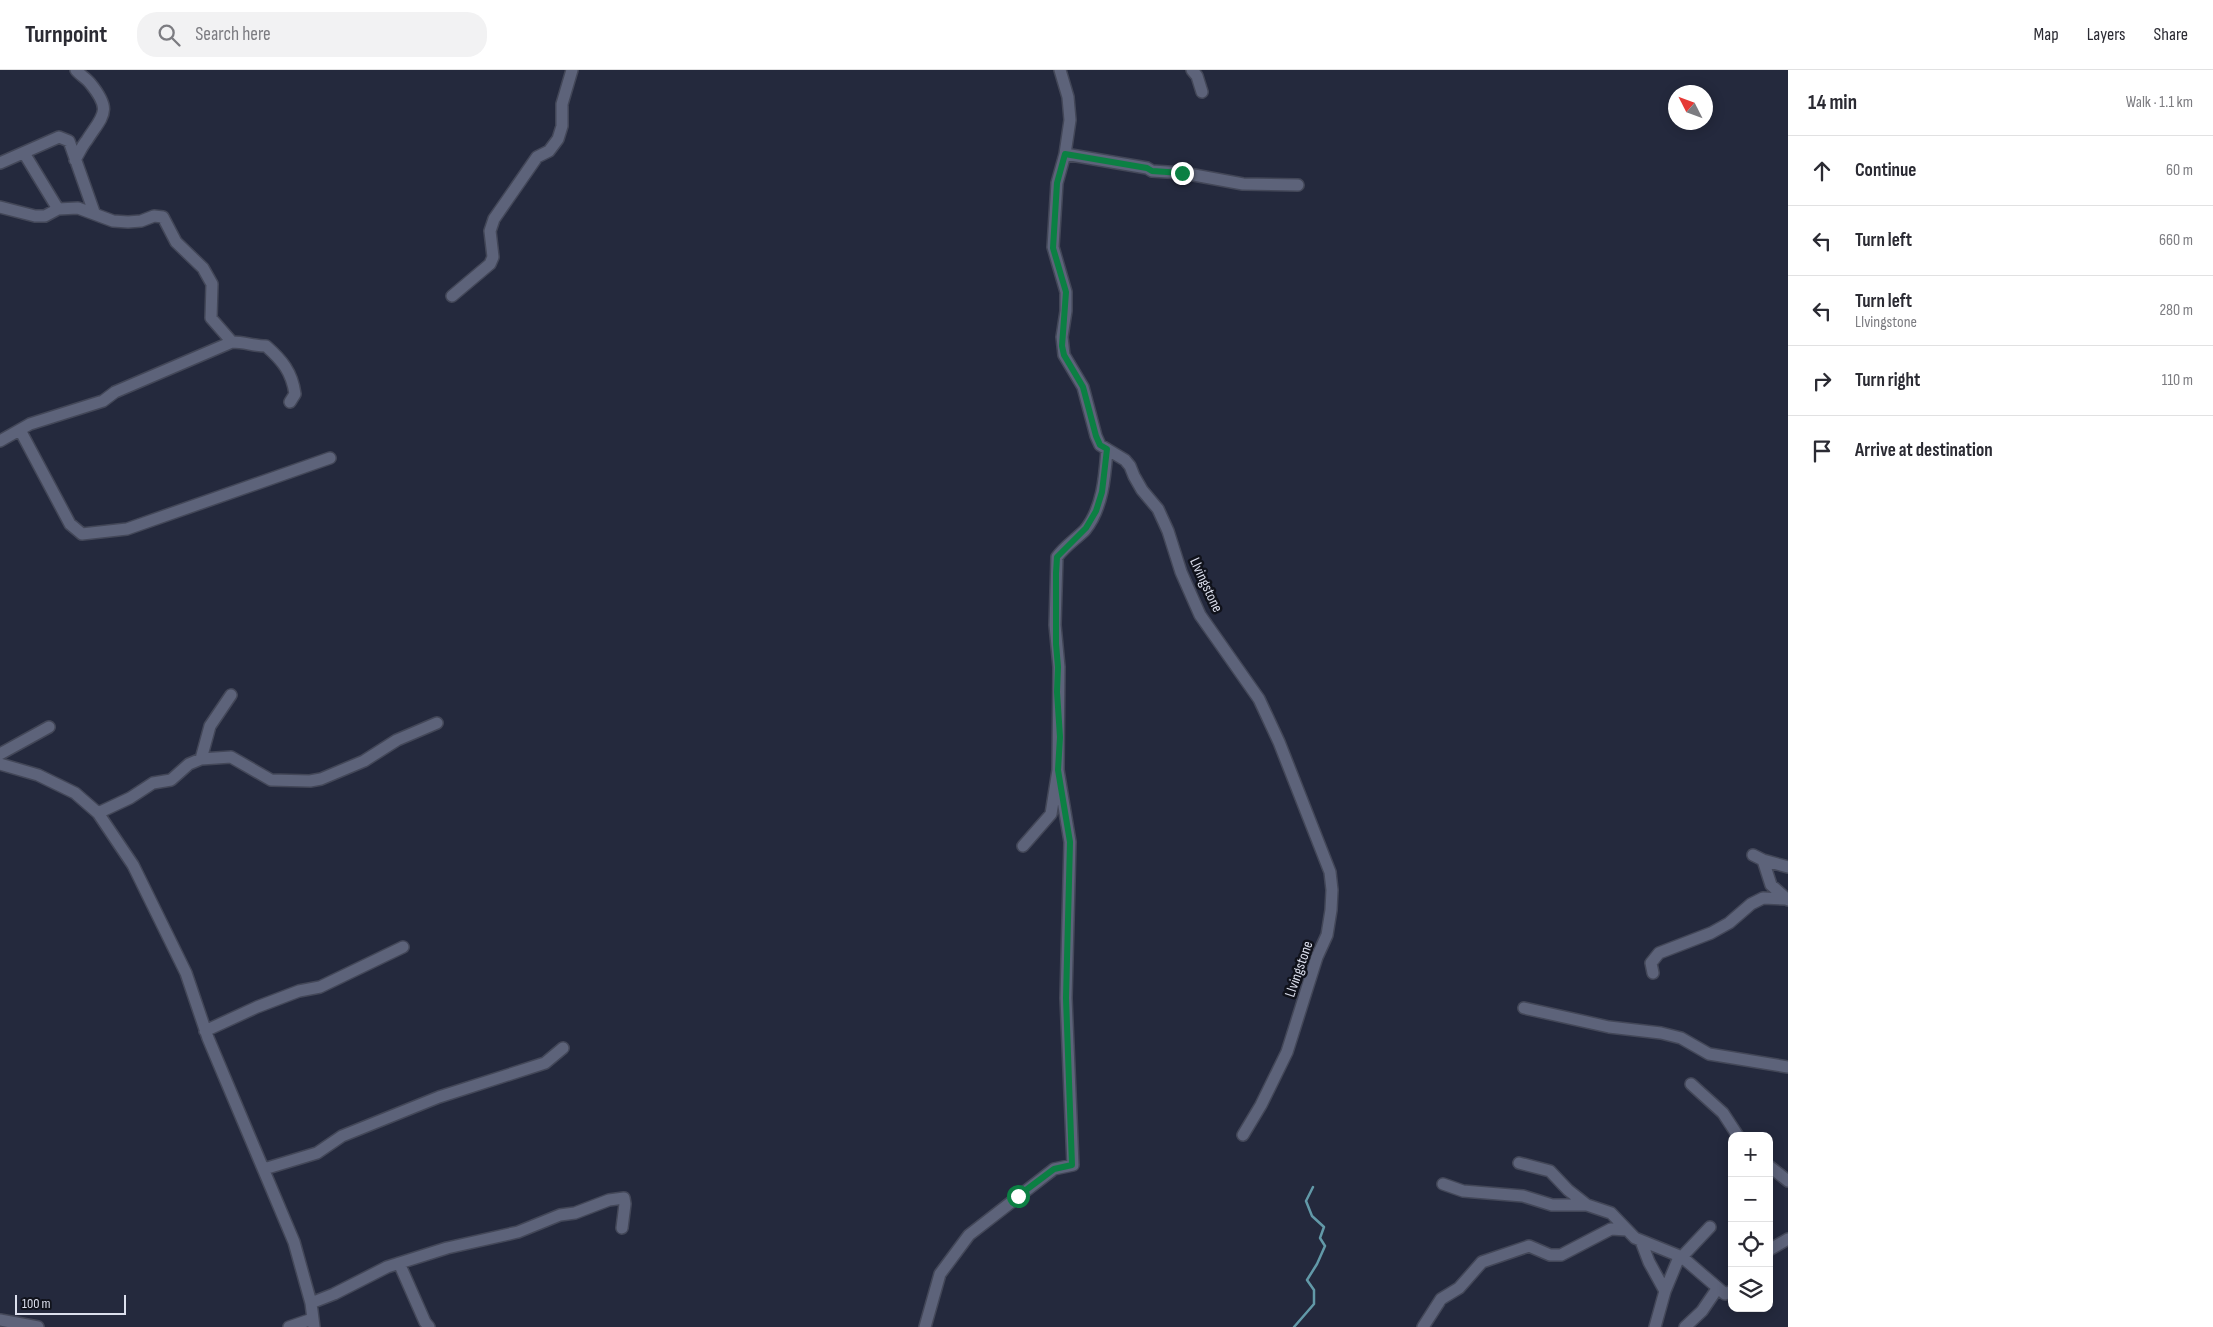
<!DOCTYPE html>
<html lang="en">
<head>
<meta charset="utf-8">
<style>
	:root { --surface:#fff; --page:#f2f2f3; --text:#2b2b33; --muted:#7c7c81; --line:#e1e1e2 }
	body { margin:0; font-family:"Sofia Sans Condensed",sans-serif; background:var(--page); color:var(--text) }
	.controls { position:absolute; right:15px; bottom:15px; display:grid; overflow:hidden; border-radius:10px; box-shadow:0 2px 12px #0003 }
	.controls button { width:45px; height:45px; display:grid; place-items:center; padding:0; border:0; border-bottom:1px solid var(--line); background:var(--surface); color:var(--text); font:25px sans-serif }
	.compass { position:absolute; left:1668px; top:15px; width:45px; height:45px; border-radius:50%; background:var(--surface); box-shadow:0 2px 12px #0003; rotate:312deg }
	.scale { position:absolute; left:15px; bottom:12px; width:111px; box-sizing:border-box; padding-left:5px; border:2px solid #dcdfed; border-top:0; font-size:14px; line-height:18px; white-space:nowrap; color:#dcdfed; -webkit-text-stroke:4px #10121b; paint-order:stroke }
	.stop { position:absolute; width:15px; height:15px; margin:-11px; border:4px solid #0b8043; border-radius:50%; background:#fff }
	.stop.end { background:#0b8043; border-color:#fff; box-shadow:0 1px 5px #0008 }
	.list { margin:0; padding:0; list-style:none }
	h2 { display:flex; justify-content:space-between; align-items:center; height:65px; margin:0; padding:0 20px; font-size:21px }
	h2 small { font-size:16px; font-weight:400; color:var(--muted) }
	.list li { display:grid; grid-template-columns:32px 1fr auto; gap:15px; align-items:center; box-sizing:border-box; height:70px; padding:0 20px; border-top:1px solid var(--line) }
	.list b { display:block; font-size:19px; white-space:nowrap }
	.list p { margin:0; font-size:16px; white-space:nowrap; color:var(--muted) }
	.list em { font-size:16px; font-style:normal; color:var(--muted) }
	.icon { flex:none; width:28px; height:28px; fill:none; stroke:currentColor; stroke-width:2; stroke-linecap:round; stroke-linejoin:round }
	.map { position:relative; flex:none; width:1788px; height:1257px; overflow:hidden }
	header { display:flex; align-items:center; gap:30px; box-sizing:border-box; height:70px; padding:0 25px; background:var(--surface); border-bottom:1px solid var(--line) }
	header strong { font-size:24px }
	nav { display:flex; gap:28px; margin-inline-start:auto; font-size:18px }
	.search { width:350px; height:45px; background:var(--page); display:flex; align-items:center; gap:12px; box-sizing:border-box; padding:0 18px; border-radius:20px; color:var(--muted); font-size:19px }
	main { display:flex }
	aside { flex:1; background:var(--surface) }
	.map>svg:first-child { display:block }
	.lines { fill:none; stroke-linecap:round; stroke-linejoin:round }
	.stream { stroke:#6299a8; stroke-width:2.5 }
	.minor-casing { stroke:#434758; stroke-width:14 }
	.minor { stroke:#5d637a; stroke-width:11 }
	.route { stroke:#0b8043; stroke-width:6 }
	.labels { text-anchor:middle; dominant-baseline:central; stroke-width:5; stroke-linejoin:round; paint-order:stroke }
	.street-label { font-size:15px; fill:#dcdfed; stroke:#10121b }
</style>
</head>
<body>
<header>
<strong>Turnpoint</strong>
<div class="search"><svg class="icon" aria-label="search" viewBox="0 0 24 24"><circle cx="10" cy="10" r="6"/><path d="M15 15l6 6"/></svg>Search here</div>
<nav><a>Map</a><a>Layers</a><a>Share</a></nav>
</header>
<main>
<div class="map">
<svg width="1788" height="1257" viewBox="0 0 1788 1257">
	<rect width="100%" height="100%" fill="#24293d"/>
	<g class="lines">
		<path class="stream" d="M1294 1257 1314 1234V1220L1307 1210 1317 1194 1325 1176 1320 1168 1324 1157 1312 1146 1306 1131 1313 1117"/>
		<defs>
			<path id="minor" d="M1060 0 1068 27 1070 50 1065 84 1057 113 1053 177 1066 222V241L1062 267 1064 285 1083 317 1096 366 1100 375 1125 390 1130 396 1134 406 1142 420 1158 439 1168 461 1181 502 1200 545 1259 629 1279 672 1330 802 1332 820 1331 840 1327 865 1317 887 1287 982 1261 1035 1243 1065
				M1192 0 1197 6 1202 22
				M24 83 58 139
				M1065 84 1147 98 1152 101 1183 103 1243 114 1298 115
				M75 90C79 83 82 76 87 70 103 45 113 41 90 13 86 8 80 5 76 0
				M0 93 59 67 69 71 94 142
				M0 137 35 146H45L58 139 78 138 113 151 128 152 141 151 154 146 163 147 176 172 203 198 212 214 211 248 232 272C245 272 254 276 266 276 282 290 292 302 295 324L290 332
				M452 226 490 194 493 187 490 161 494 149 537 87 549 81 558 69 562 56V34L572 0
				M20 360 70 454 82 464 127 459 330 388
				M0 371 30 354 103 331 115 322 232 272
				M0 684 49 657
				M201 689 210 656 231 625
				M0 694 38 705 75 723 98 743 133 795 186 903 208 968 294 1172 311 1233 314 1257
				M98 743 130 728 153 713 171 710 189 694 201 689 231 687 271 710 310 711 321 709 364 691 397 670 437 653
				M1023 776 1051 744 1058 700 1059 597 1055 555 1057 487C1064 477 1076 469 1085 460 1103 438 1105 406 1107 379
				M1753 785 1763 790 1771 815 1788 830
				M1763 790 1788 797
				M1653 903 1651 893 1659 883 1711 863 1729 853 1751 834 1763 828 1786 829
				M1524 938 1609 957 1661 963 1681 968 1709 984 1788 997
				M205 961 257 937 299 921 320 917 403 877
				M1691 1014 1723 1043 1738 1066
				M1519 1093 1550 1101 1568 1120 1587 1135
				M1769 1096 1788 1111
				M264 1099 317 1083 342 1066 439 1027 545 993 563 978
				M1443 1114 1463 1121 1523 1126 1552 1135H1587L1611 1143 1635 1168 1682 1187 1725 1224 1732 1221
				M1641 1171 1649 1192 1665 1221
				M1769 1180 1788 1169
				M399 1193 425 1252 429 1257
				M311 1233 334 1224 387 1197 447 1178 518 1162 560 1145 575 1143 609 1130 624 1128 625 1134 622 1158
				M0 1250 38 1257
				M289 1257 312 1249
				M925 1257 940 1204 969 1165 1054 1099 1073 1095 1066 928 1070 772 1058 700
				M1423 1257 1441 1229 1459 1218 1482 1192 1529 1176 1550 1185H1561L1611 1159 1627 1160
				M1655 1257 1665 1221 1677 1192 1710 1157
				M1685 1257 1702 1241 1717 1219"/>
		</defs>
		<use href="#minor" class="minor-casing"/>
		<use href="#minor" class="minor"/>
	</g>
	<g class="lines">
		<path class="route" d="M1018 1126 1054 1099 1072 1095 1066 928 1070 772 1058 700 1060 667 1057 622 1058 597 1056 574V503L1057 487 1086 458 1096 441 1102 422 1107 379 1100 375 1096 366 1083 317 1064 285 1062 276 1066 222 1053 178 1057 113 1065 84 1147 98 1152 101 1182 103"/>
	</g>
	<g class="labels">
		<g class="street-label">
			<text transform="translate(1206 515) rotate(65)">LIvingstone</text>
			<text transform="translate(1299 899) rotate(-71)">LIvingstone</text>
		</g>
	</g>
</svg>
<div class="controls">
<button>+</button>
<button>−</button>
<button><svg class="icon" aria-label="locate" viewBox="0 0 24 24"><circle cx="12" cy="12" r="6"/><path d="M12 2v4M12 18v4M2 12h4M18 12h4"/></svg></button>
<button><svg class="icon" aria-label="layers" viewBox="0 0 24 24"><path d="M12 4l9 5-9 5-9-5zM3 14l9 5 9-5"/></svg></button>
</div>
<svg class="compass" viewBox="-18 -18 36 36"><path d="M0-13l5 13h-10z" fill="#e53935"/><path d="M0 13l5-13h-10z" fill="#7c7c81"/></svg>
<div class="scale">100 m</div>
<div class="stop" style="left:1018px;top:1126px"></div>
<div class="stop end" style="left:1182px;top:103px"></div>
</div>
<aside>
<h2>14 min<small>Walk · 1.1 km</small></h2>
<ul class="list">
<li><svg class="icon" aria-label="ahead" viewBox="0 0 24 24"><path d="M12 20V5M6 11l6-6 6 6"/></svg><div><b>Continue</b></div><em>60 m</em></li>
<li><svg class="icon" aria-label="left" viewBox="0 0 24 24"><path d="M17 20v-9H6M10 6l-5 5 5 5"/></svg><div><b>Turn left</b></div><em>660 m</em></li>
<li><svg class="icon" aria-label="left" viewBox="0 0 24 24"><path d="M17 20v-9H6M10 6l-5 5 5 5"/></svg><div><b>Turn left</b><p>LIvingstone</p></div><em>280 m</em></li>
<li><svg class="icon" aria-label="right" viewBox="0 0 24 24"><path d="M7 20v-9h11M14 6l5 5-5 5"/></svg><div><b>Turn right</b></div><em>110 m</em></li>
<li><svg class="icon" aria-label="arrive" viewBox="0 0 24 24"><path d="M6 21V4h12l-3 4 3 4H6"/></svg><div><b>Arrive at destination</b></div></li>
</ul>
</aside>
</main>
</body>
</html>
